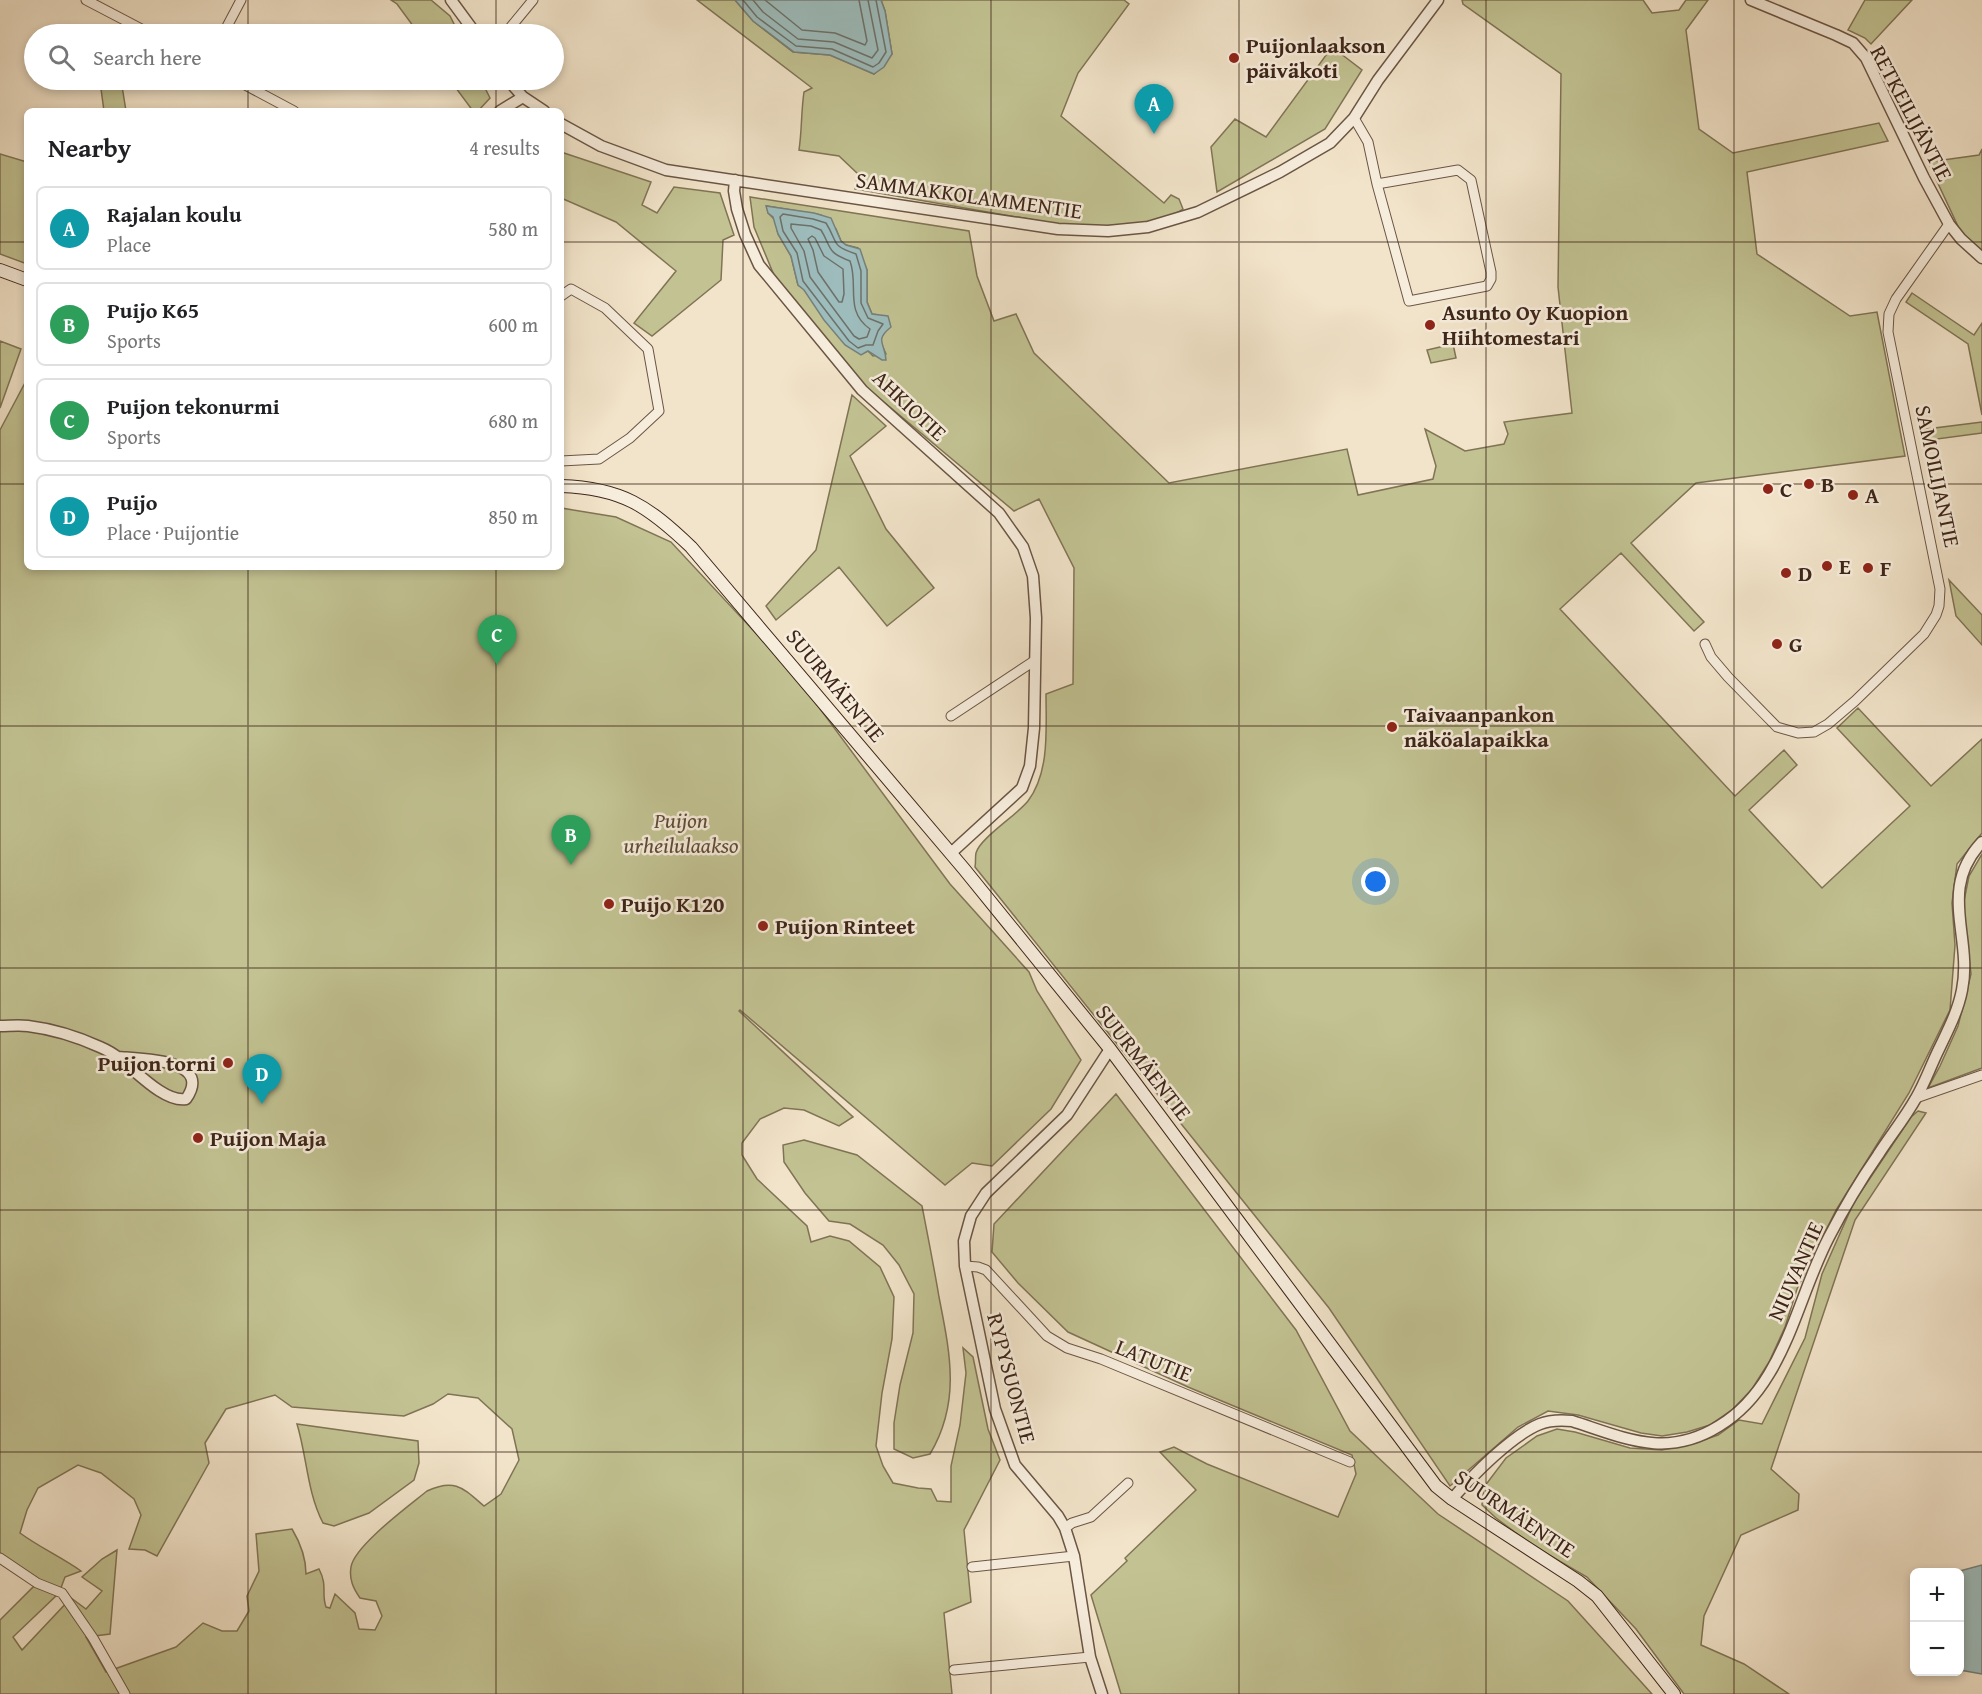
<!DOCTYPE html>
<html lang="en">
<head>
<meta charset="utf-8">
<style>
	:root { --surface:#fff; --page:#f2f2f2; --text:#202124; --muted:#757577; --line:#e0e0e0; --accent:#8f2418 }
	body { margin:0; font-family:"Gentium Book Plus",serif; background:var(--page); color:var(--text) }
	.controls { position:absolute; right:18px; bottom:18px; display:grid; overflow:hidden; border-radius:9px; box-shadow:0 3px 9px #0003 }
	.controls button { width:54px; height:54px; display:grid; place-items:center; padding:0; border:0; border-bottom:2px solid var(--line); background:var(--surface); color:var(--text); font:30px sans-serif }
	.you { position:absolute; left:1376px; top:882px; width:21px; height:21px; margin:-15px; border:4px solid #fff; border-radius:50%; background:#1a73e8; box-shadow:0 0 0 9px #1a73e833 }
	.badge { display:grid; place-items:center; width:39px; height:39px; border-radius:50%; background:var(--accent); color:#fff; font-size:20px; font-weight:700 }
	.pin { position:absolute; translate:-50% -50px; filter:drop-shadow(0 2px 3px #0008) }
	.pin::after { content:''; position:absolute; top:32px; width:21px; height:18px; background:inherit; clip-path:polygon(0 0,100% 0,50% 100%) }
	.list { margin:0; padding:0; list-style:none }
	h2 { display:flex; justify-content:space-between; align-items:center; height:78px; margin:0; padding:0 24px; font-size:26px }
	h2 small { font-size:20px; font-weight:400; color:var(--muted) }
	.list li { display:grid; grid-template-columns:39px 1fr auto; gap:18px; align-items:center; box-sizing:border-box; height:84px; margin:0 12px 12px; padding:0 12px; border:2px solid var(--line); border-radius:9px }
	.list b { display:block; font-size:22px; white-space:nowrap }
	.list p { margin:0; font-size:20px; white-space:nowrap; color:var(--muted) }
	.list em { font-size:20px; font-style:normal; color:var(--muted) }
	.icon { flex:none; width:33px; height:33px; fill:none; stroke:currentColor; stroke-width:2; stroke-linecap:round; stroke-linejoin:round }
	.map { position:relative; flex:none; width:1982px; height:1694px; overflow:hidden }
	.search { position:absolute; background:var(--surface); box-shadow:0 3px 9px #0003; left:24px; top:24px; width:540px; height:66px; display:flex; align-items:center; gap:15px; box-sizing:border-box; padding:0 21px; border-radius:33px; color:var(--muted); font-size:22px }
	.panel { position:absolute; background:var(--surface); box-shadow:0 3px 9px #0003; left:24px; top:108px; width:540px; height:462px; border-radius:9px }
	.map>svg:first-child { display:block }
	.green { fill:#c2c292; stroke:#807455; stroke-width:1.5; fill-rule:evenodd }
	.water { fill:#9dbdbd; stroke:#77807b; stroke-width:1.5 }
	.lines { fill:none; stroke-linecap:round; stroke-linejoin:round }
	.shore { stroke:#6d716a; stroke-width:1.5 }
	.minor-casing { stroke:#6a5544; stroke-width:11 }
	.tertiary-casing { stroke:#6a5544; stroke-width:13 }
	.secondary-casing { stroke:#3d2518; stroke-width:14 }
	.minor { stroke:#f7eddd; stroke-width:9 }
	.tertiary { stroke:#f7eddd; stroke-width:10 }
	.secondary { stroke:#f7eddd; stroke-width:12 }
	.grid { fill:none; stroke:#3d2518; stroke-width:1.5; stroke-opacity:0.55 }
	.poi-dot { fill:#8f2418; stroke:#f7eddd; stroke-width:2 }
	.labels { text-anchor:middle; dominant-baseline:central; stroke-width:5; stroke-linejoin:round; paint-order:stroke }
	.poi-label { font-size:22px; font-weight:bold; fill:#3d2518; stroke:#f7eddd; text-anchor:start }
	.street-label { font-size:22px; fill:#3d2518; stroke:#f7eddd }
	.park-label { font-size:22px; font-style:italic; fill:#5e4c36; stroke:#f7eddd }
</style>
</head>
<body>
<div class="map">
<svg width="1982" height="1694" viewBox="0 0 1982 1694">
	<rect width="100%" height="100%" fill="#f2e4ca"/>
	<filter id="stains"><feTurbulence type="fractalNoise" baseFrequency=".00333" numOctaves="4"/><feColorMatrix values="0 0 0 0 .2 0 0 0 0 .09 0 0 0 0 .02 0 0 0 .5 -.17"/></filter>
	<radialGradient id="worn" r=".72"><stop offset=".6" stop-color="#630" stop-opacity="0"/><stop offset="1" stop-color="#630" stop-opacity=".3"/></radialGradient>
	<path class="green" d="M391 0H431L450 16 459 34H419L397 4Z
		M697 0H735L753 21 793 52 830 55 874 74 892 54 885 11 881 0H1124L1129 4 1078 73 1061 116 1164 203 1171 195 1179 199 1183 209C1159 226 1098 227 1069 226L855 189 858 174 839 156 799 150C802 130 801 112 804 92L812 88Z
		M1462 0H1643L1652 13 1679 10 1686 0H1708L1686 30 1699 129 1733 153 1879 123 1888 141 1747 172 1757 254 1850 316 1877 312 1905 456 1696 483 1631 543 1704 622 1694 631 1621 553 1560 609 1735 796 1784 750 1797 765 1749 810 1822 888 1910 806 1837 728 1858 708 1931 786 1982 739V833L1957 864 1952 903 1955 945 1950 1010 1909 1093 1836 1210 1797 1289 1785 1327 1769 1362 1752 1389 1733 1409 1710 1425 1687 1432 1662 1436 1641 1433 1578 1415 1548 1411 1518 1427 1450 1486 1329 1308 975 867C976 862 975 857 976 853 980 838 1017 815 1028 801 1050 772 1046 728 1046 694L1073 684 1074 568 1039 499 1014 511 860 382 776 280 754 227 750 197 969 231 977 276 994 321 1016 314 1034 353 1169 483 1347 449 1358 495 1433 479 1436 466 1425 429 1465 451 1504 444 1508 434 1504 422 1572 413 1558 287 1561 74 1463 4ZM767 206 821 215 836 229 841 241 846 245 858 248 867 270V302L872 314 878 315 884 333 880 341 886 354 873 356 868 351 864 352 834 331 804 289 798 285 791 256 778 234 775 220 768 213Z
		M1865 0H1912L1871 44 1865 38 1848 30Z
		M1332 47 1362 70 1325 129 1217 192 1211 147 1235 119 1266 137Z
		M450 80H481L490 98 478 111H473Z
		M122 86 126 111H104L101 89Z
		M1982 149V250L1963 237 1928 162 1979 155Z
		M561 152 651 182 642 205 657 213 674 187 720 193 734 235 723 240 721 280 652 336 634 323 676 271 616 222 561 198Z
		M0 154 27 162V264L0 254Z
		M1912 293 1974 335 1982 323V415L1968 344 1906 302Z
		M0 341 21 349 0 408Z
		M1453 344 1456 358 1431 363 1427 350Z
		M27 379V567H561V508L616 517 671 542 777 656 812 698 950 884 1029 972 1037 991 1081 1060 1051 1109 992 1166 972 1163 945 1185 740 1010 739 1011 853 1117 839 1126 804 1110 784 1108 760 1119 742 1143V1155L757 1179 807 1226 811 1242 830 1236 849 1241 880 1267 894 1297 892 1339 882 1393 876 1446 883 1466 893 1483 918 1488 931 1489 937 1501 951 1502V1466L960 1425 966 1373 963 1348 973 1357 988 1429 1000 1460 964 1530 971 1602 944 1613 952 1694H0V1620L37 1583 0 1558V430ZM448 1394 478 1398 512 1429 519 1460 501 1494 484 1506C463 1488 455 1478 427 1491 410 1505 354 1546 351 1567 349 1579 353 1588 360 1598L376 1601 382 1616 375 1630 359 1629 355 1613 335 1594 330 1608 326 1607C321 1593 328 1586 319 1569L306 1574C306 1557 301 1544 292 1529L256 1534 259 1571 247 1596 249 1611 237 1631H222L203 1623 176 1647 106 1672 86 1637 110 1634 117 1550 102 1559 82 1577 102 1591 86 1609 71 1598 22 1650 13 1637 59 1593 65 1577 81 1571C61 1557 39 1547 20 1533L27 1510 38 1488 78 1465 101 1473 134 1499 141 1515 129 1549 145 1550 157 1556 209 1463 205 1443 226 1409 275 1395 292 1407 404 1416 433 1404Z
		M852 395 886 426 850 456 886 529 934 588 887 626 839 567 776 620 766 606 816 550Z
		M1982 422V433L1922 441 1919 430Z
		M1949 580 1982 615V645L1956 616Z
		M1982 854V1068L1928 1088 1940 1066 1958 1026 1971 974 1963 906 1969 876Z
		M1116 1094 1296 1330 1350 1431 1438 1514 1568 1601 1652 1694H1121L1091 1595 1127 1561 1125 1558 1196 1490 1160 1452 1174 1447 1207 1464 1338 1517 1356 1474 1352 1455 1188 1387 1068 1332 1018 1283 992 1252 994 1224Z
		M1918 1111 1926 1113 1855 1220 1771 1469 1799 1494 1798 1510 1741 1535 1704 1616 1701 1645 1744 1664 1789 1694H1684L1636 1629 1587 1577 1532 1545 1496 1518 1482 1505 1484 1487 1506 1458 1537 1436 1557 1429 1575 1432 1630 1448 1662 1450 1695 1443 1718 1435 1739 1420 1762 1424 1805 1338 1822 1274 1854 1202 1911 1117Z
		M804 1140 857 1155 922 1206C928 1237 934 1267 939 1297 950 1353 961 1402 930 1454L913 1458 894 1449V1423L900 1385 913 1333 914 1294 899 1265 883 1245 850 1224 829 1221 805 1193 784 1162 783 1145Z
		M297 1424 418 1441 419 1463 414 1480 369 1513 334 1526 323 1523C307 1492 307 1457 297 1424Z"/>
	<path class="water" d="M735 0H881L885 11 892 54 884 67 874 74 830 55 794 52 753 21Z
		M766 206 814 213 831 218 841 241 846 245 860 249 867 270V302L872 314 888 316 891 327C874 341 885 342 886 360H882L868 351 861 355 845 345 824 320 804 290 798 285 791 256 778 234 773 217 768 213Z
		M1982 1565V1674L1960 1670V1572H1956Z"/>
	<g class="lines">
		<path class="shore" d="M743 0 757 17 796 46 832 49 873 67 879 63 886 52 876 0
			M753 0 763 12 798 39 834 42 872 58 878 50 868 0
			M765 0 802 30 835 33 865 45 867 41 859 0
			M783 214 813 219 826 223C839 244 830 245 856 254L861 271V303L868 318 883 324 878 331 873 345H866L858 348 849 341 803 281 797 253 783 231 780 217Z
			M791 224 811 226 821 230C832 248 826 252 850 261 859 285 844 311 870 329L867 337 859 339 854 336 810 277 804 251 791 228Z
			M812 236 815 238 824 256 843 269 844 294 842 302H839L818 272 813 250 808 239Z"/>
		<defs>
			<path id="minor" d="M86 0 151 34
				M223 34 241 0
				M505 34 533 0
				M236 80 294 111
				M1354 118 1368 142 1377 184 1409 301 1487 286 1491 279V272L1471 180 1458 170 1377 184
				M561 296 571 289 605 308 648 349 659 411 630 438 599 459 561 461
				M1705 644 1711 657 1728 677 1777 727 1798 733 1814 732 1828 724 1855 701 1924 634 1936 615 1939 606 1940 589 1888 332 1889 314 1896 299 1949 224
				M951 716 1034 661
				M1916 1098 1982 1075
				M965 1266 978 1267 986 1270 1047 1336 1067 1348 1101 1359 1350 1462
				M1065 1528 1072 1523 1091 1517 1128 1483
				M0 1558 37 1583 62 1593 93 1638 125 1694
				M972 1567 1074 1556
				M954 1670 1090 1657"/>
			<path id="tertiary" d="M451 0 476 34
				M1751 0 1836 35 1853 43 1866 58 1924 178 1949 224 1961 239 1982 258
				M508 80 523 97 544 111
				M500 111 523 97
				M561 124 601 146 666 170 1058 229 1108 231 1148 227 1198 212 1280 172 1330 143 1354 118 1378 80 1438 0
				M735 180 734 191 737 209 745 234 759 265 862 390 999 513 1023 547 1033 576 1036 618 1034 728 1030 766 1022 788 951 853
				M0 1026C9 1026 19 1025 28 1026 52 1029 78 1037 100 1047 107 1050 114 1054 120 1059 136 1071 165 1103 186 1099 214 1059 141 1059 118 1057
				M1452 1499C1472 1476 1512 1435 1540 1424 1550 1420 1561 1420 1572 1421 1625 1438 1666 1459 1719 1426 1739 1414 1757 1394 1769 1374 1795 1331 1806 1281 1829 1237 1844 1208 1860 1181 1878 1155 1890 1136 1905 1118 1916 1098 1925 1083 1931 1065 1939 1049 1948 1030 1958 1011 1962 990 1973 936 1937 890 1982 842
				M1102 1694 1090 1657 1074 1556 1065 1528 1058 1516 1015 1465 995 1409 965 1266 964 1241 971 1216 986 1193 1067 1115 1110 1049"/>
			<path id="secondary" d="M0 270 27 280
				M561 486C622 488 648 506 691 547L964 869 1110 1049 1436 1486 1452 1499 1578 1581 1597 1596 1674 1694"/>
		</defs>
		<use href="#minor" class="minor-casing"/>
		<use href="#tertiary" class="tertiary-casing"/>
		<use href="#secondary" class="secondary-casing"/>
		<use href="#minor" class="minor"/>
		<use href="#tertiary" class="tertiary"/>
		<use href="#secondary" class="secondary"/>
	</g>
	<path class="grid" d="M248 0V34M496 0V34M743 0V1694M991 0V1694M1239 0V1694M1486 0V1694M1734 0V1694M248 80V111M496 80V111M0 242H27M561 242H1982M0 484H27M561 484H1982M248 567V1694M496 567V1694M0 726H1982M0 968H1982M0 1210H1982M0 1452H1982"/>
	<g class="poi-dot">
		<circle cx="1234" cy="58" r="6"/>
		<circle cx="1430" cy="325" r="6"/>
		<circle cx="1809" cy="484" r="6"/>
		<circle cx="1768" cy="489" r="6"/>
		<circle cx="1853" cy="495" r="6"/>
		<circle cx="1827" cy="566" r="6"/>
		<circle cx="1868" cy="568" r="6"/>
		<circle cx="1786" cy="573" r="6"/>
		<circle cx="1777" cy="644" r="6"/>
		<circle cx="1392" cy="727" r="6"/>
		<circle cx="609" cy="904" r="6"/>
		<circle cx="763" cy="926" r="6"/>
		<circle cx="228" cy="1063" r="6"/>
		<circle cx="198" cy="1138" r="6"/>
	</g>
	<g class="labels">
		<g class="poi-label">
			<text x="1246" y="45">Puijonlaakson<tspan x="1246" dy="25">päiväkoti</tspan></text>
			<text x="1442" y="312">Asunto Oy Kuopion<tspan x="1442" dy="25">Hiihtomestari</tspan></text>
			<text x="1821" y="484">B</text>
			<text x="1780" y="489">C</text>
			<text x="1865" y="495">A</text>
			<text x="1839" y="566">E</text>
			<text x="1880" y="568">F</text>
			<text x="1798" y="573">D</text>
			<text x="1789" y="644">G</text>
			<text x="1404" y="714">Taivaanpankon<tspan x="1404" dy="25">näköalapaikka</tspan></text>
			<text x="621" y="904">Puijo K120</text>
			<text x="775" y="926">Puijon Rinteet</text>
			<text x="216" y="1063" text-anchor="end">Puijon torni</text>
			<text x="210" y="1138">Puijon Maja</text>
		</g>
		<g class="street-label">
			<text transform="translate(1912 113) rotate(62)">RETKEILIJÄNTIE</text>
			<text transform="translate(969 195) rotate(8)">SAMMAKKOLAMMENTIE</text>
			<text transform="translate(910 405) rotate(43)">AHKIOTIE</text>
			<text transform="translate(1938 476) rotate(78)">SAMOILIJANTIE</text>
			<text transform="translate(836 685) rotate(50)">SUURMÄENTIE</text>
			<text transform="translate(1144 1062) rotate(52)">SUURMÄENTIE</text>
			<text transform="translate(1795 1271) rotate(-66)">NIUVANTIE</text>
			<text transform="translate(1154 1360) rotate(22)">LATUTIE</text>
			<text transform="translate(1012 1378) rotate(75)">RYPYSUONTIE</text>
			<text transform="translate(1515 1513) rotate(34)">SUURMÄENTIE</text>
		</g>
		<g class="park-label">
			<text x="681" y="820">Puijon<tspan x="681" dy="25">urheilulaakso</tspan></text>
		</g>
	</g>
	<rect width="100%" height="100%" filter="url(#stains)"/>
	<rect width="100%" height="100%" fill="url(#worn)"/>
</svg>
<div class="controls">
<button>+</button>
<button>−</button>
</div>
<div class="you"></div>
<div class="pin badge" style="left:1154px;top:134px;background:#0f9aa8">A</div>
<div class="pin badge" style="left:571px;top:865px;background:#2e9e5b">B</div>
<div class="pin badge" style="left:497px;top:665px;background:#2e9e5b">C</div>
<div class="pin badge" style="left:262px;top:1104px;background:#0f9aa8">D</div>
<div class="search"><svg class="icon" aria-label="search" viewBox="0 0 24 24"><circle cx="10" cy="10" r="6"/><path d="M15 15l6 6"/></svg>Search here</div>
<section class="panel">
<h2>Nearby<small>4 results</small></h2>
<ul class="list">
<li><span class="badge" style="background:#0f9aa8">A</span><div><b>Rajalan koulu</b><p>Place</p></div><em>580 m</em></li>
<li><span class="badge" style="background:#2e9e5b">B</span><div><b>Puijo K65</b><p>Sports</p></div><em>600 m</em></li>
<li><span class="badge" style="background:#2e9e5b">C</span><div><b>Puijon tekonurmi</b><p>Sports</p></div><em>680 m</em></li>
<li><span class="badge" style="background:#0f9aa8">D</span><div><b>Puijo</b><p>Place · Puijontie</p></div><em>850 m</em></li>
</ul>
</section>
</div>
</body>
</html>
